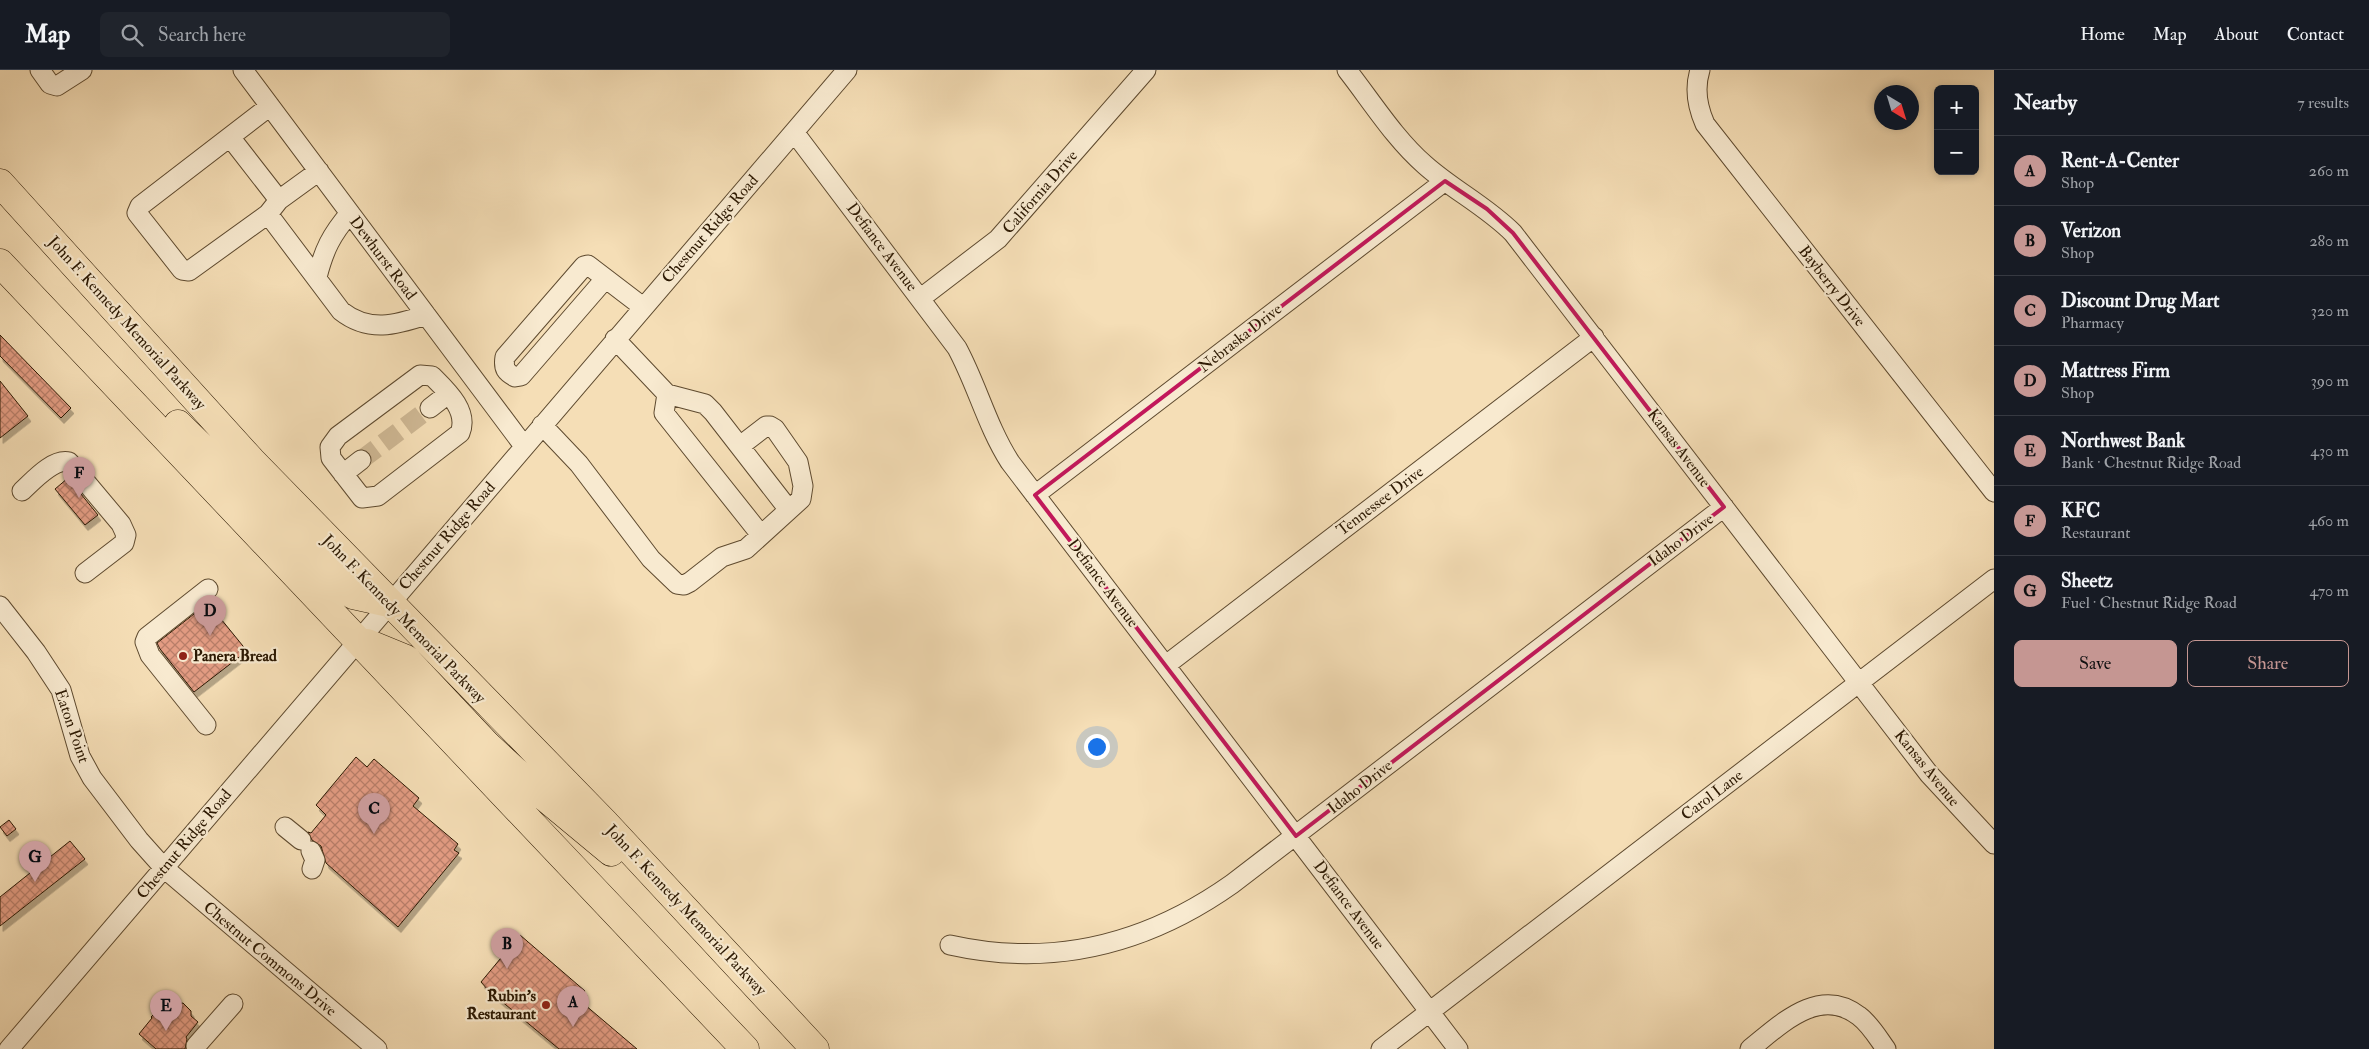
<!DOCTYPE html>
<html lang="en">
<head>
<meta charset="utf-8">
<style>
	:root { --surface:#171b24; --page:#20242c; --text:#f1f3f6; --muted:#9ea1a6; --line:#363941; --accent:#c59692 }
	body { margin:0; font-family:"IM FELL Double Pica",serif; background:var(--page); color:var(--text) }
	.controls { position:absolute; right:15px; top:15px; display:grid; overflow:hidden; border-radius:8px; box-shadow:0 2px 8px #0003 }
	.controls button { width:45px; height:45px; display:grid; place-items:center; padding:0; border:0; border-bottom:1px solid var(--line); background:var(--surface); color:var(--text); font:25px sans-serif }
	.compass { position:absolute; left:1874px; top:15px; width:45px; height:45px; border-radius:50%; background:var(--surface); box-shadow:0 2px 8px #0003; rotate:142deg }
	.you { position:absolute; left:1096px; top:676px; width:18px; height:18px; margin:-12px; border:4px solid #fff; border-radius:50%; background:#1a73e8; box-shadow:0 0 0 8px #1a73e833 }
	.badge { display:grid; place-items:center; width:32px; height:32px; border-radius:50%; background:var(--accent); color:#111; font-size:16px; font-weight:700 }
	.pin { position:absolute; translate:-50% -41px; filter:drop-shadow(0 1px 2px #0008) }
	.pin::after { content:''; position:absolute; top:26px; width:18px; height:15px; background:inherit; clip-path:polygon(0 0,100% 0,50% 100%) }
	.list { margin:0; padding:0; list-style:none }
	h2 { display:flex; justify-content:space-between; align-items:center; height:65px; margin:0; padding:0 20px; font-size:21px }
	h2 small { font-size:16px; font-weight:400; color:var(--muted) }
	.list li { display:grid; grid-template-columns:32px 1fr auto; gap:15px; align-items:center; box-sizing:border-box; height:70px; padding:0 20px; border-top:1px solid var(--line) }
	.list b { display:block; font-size:19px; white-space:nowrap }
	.list p { margin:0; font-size:16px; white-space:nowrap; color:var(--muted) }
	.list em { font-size:16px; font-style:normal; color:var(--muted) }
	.actions { display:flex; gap:10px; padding:15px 20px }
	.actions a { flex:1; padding:11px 0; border:1px solid var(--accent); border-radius:8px; text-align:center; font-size:18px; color:var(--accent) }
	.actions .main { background:var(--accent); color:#111 }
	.icon { flex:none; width:28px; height:28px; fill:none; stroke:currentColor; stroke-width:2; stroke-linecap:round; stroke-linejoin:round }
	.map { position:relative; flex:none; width:1994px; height:979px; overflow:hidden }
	header { display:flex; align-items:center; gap:30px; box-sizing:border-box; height:70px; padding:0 25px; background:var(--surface); border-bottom:1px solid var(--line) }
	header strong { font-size:24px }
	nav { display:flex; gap:28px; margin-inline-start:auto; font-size:18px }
	.search { width:350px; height:45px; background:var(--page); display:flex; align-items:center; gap:12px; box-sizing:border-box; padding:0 18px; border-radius:8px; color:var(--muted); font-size:19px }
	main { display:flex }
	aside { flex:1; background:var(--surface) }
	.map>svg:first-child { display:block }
	.building { fill:url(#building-cross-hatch); stroke:#2b1802; filter:url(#shadow) }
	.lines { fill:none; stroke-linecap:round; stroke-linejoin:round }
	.minor-tunnel { stroke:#cdb692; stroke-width:19; stroke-dasharray:19 9; stroke-linecap:butt }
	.minor-casing { stroke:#5e4a2f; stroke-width:21 }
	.highway-casing { stroke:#2b1802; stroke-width:29 }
	.minor { stroke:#f8ead0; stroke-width:19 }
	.highway { stroke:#f5deb6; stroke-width:28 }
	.marked { fill:none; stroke:#c2185b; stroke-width:4; stroke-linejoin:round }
	.poi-dot { fill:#8f2418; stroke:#f8ead0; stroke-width:2 }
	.labels { text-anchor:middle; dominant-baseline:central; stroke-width:4.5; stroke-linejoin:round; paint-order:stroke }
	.street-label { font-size:16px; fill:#2b1802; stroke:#f8ead0 }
	.poi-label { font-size:16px; font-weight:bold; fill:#2b1802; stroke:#f8ead0; text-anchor:start }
</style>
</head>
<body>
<header>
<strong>Map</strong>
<div class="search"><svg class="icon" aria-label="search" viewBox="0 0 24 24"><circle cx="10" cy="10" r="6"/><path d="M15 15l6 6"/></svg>Search here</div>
<nav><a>Home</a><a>Map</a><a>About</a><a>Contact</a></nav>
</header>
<main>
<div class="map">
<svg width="1994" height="979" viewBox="0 0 1994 979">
	<defs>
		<pattern id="building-cross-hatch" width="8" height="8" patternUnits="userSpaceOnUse" patternTransform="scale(1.25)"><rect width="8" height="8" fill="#e39c83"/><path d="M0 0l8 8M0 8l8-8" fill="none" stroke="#b87e69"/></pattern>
		<filter id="shadow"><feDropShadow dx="3" dy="5.5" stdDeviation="0" flood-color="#0004"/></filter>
	</defs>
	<rect width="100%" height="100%" fill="#f5deb6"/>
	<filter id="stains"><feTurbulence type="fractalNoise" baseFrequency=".004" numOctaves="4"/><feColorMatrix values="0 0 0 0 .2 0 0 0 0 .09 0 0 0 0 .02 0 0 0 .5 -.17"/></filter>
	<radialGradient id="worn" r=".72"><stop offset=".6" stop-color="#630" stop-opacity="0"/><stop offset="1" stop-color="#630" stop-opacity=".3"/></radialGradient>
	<path class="building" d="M0 265 71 338 61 348 0 286Z
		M0 311 28 346 0 368Z
		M68 408 98 445 85 455 55 419Z
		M208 533 247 581 194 622 160 579 157 573Z
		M356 687 367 697 374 689 419 728 413 736 458 774 454 780 459 783 398 857 326 793 321 776 312 770 308 762 311 763 326 745 316 735Z
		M9 750 16 759 7 766 0 757Z
		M70 771 85 789 0 856V827Z
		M520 865 585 921 578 929 637 979H559L488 920 481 912Z
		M170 928 177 934 183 933 191 941V946L198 952 186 967 187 969 185 979H156L139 964 152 948 151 947Z"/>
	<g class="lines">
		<path class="minor-tunnel" d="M361 390 430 338"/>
		<defs>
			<path id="minor" d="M40 0 50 14 57 16 82 0
				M243 0 524 376
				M1347 0C1372 32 1395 69 1425 95 1453 120 1486 136 1513 163L1929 704 1994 774
				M1700 0C1694 19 1697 36 1705 54L1994 422
				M794 62 957 278C977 315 987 356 1010 392L1458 979
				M230 67 279 130 268 144 189 201 182 200 137 143 140 136 270 36
				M279 130 319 101
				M268 144 341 241C369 263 396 255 426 245
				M317 207C324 180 331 165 350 143
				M605 209 521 306 515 307C506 302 503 299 505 287L584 196 588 195 643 237
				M921 228 998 169 1146 0
				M615 269 667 324 705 334 713 342 789 440
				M420 305 432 306C447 321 469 341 460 363L378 426 362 428 331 388 330 377 338 366Z
				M667 324 664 343 761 465
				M430 338 448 324
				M542 355 579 394 651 489 677 514 684 515 690 512 722 487 746 479 801 429 803 416 798 392 775 359 770 356H766L740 376
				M343 404 361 390
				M22 421C33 411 53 388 69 392L121 454 126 465 124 473 85 503
				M1035 425 1445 111
				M0 536 36 582 61 620 80 686 92 708 139 770 164 798 377 979
				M1166 595 1594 267
				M206 655 150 585 145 572 147 567 208 519
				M285 757 301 770
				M311 781 315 790 312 799
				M950 875C1053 898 1147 874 1232 814L1724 437
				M196 976 233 934
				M9 979 847 0
				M1381 979 1994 509
				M1750 979C1780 955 1819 915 1859 946 1870 954 1878 968 1886 979"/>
			<path id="highway" d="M0 113 251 390 605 753 815 979
				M0 193 745 979
				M178 354 353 525 389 533
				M367 573 406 589 487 675 529 714 611 782"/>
		</defs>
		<use href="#minor" class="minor-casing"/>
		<use href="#highway" class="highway-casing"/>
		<use href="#minor" class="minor"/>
		<use href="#highway" class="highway"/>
	</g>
	<path class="marked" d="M1445 111 1487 139 1513 163 1724 437 1296 766 1035 425Z"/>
	<g class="poi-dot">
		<circle cx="183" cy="586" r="5"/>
		<circle cx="546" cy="935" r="5"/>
	</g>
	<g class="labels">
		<g class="street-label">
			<text transform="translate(1040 122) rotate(-49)">California Drive</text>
			<text transform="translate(710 159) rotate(-49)">Chestnut Ridge Road</text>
			<text transform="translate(882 177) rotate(53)">Defiance Avenue</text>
			<text transform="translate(383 188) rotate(53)">Dewhurst Road</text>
			<text transform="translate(1832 216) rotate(52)">Bayberry Drive</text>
			<text transform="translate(127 253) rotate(48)">John F. Kennedy Memorial Parkway</text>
			<text transform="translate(1240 268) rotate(-38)">Nebraska Drive</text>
			<text transform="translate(1679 378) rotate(53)">Kansas Avenue</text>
			<text transform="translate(1380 431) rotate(-37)">Tennessee Drive</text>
			<text transform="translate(447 466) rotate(-49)">Chestnut Ridge Road</text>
			<text transform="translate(1681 470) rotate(-37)">Idaho Drive</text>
			<text transform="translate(1103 513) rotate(53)">Defiance Avenue</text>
			<text transform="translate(404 549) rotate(46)">John F. Kennedy Memorial Parkway</text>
			<text transform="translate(72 656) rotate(71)">Eaton Point</text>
			<text transform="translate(1927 698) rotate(51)">Kansas Avenue</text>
			<text transform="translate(1360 717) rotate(-38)">Idaho Drive</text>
			<text transform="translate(1712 725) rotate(-37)">Carol Lane</text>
			<text transform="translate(184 774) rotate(-50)">Chestnut Ridge Road</text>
			<text transform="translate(1349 835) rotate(53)">Defiance Avenue</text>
			<text transform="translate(686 840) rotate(47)">John F. Kennedy Memorial Parkway</text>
			<text transform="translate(270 889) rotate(40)">Chestnut Commons Drive</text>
		</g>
		<g class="poi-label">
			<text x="193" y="586">Panera Bread</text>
			<text x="536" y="926" text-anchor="end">Rubin's<tspan x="536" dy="18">Restaurant</tspan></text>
		</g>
	</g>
	<rect width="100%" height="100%" filter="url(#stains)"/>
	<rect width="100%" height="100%" fill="url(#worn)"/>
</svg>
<div class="controls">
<button>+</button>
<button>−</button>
</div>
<svg class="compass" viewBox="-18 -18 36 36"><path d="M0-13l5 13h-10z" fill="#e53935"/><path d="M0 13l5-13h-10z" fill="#9ea1a6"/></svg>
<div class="you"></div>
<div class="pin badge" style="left:573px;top:957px">A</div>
<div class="pin badge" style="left:507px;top:899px">B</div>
<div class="pin badge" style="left:374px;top:764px">C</div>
<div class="pin badge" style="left:210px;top:566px">D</div>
<div class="pin badge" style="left:166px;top:961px">E</div>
<div class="pin badge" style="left:79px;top:428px">F</div>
<div class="pin badge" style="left:35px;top:812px">G</div>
</div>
<aside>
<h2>Nearby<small>7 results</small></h2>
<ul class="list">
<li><span class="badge">A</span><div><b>Rent-A-Center</b><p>Shop</p></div><em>260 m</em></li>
<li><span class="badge">B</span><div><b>Verizon</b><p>Shop</p></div><em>280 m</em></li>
<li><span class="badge">C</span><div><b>Discount Drug Mart</b><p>Pharmacy</p></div><em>320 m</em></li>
<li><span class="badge">D</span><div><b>Mattress Firm</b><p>Shop</p></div><em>390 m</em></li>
<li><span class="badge">E</span><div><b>Northwest Bank</b><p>Bank · Chestnut Ridge Road</p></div><em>430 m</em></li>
<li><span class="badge">F</span><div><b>KFC</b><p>Restaurant</p></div><em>460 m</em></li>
<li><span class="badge">G</span><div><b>Sheetz</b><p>Fuel · Chestnut Ridge Road</p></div><em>470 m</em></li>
</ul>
<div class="actions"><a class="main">Save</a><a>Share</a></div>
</aside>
</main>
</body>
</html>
